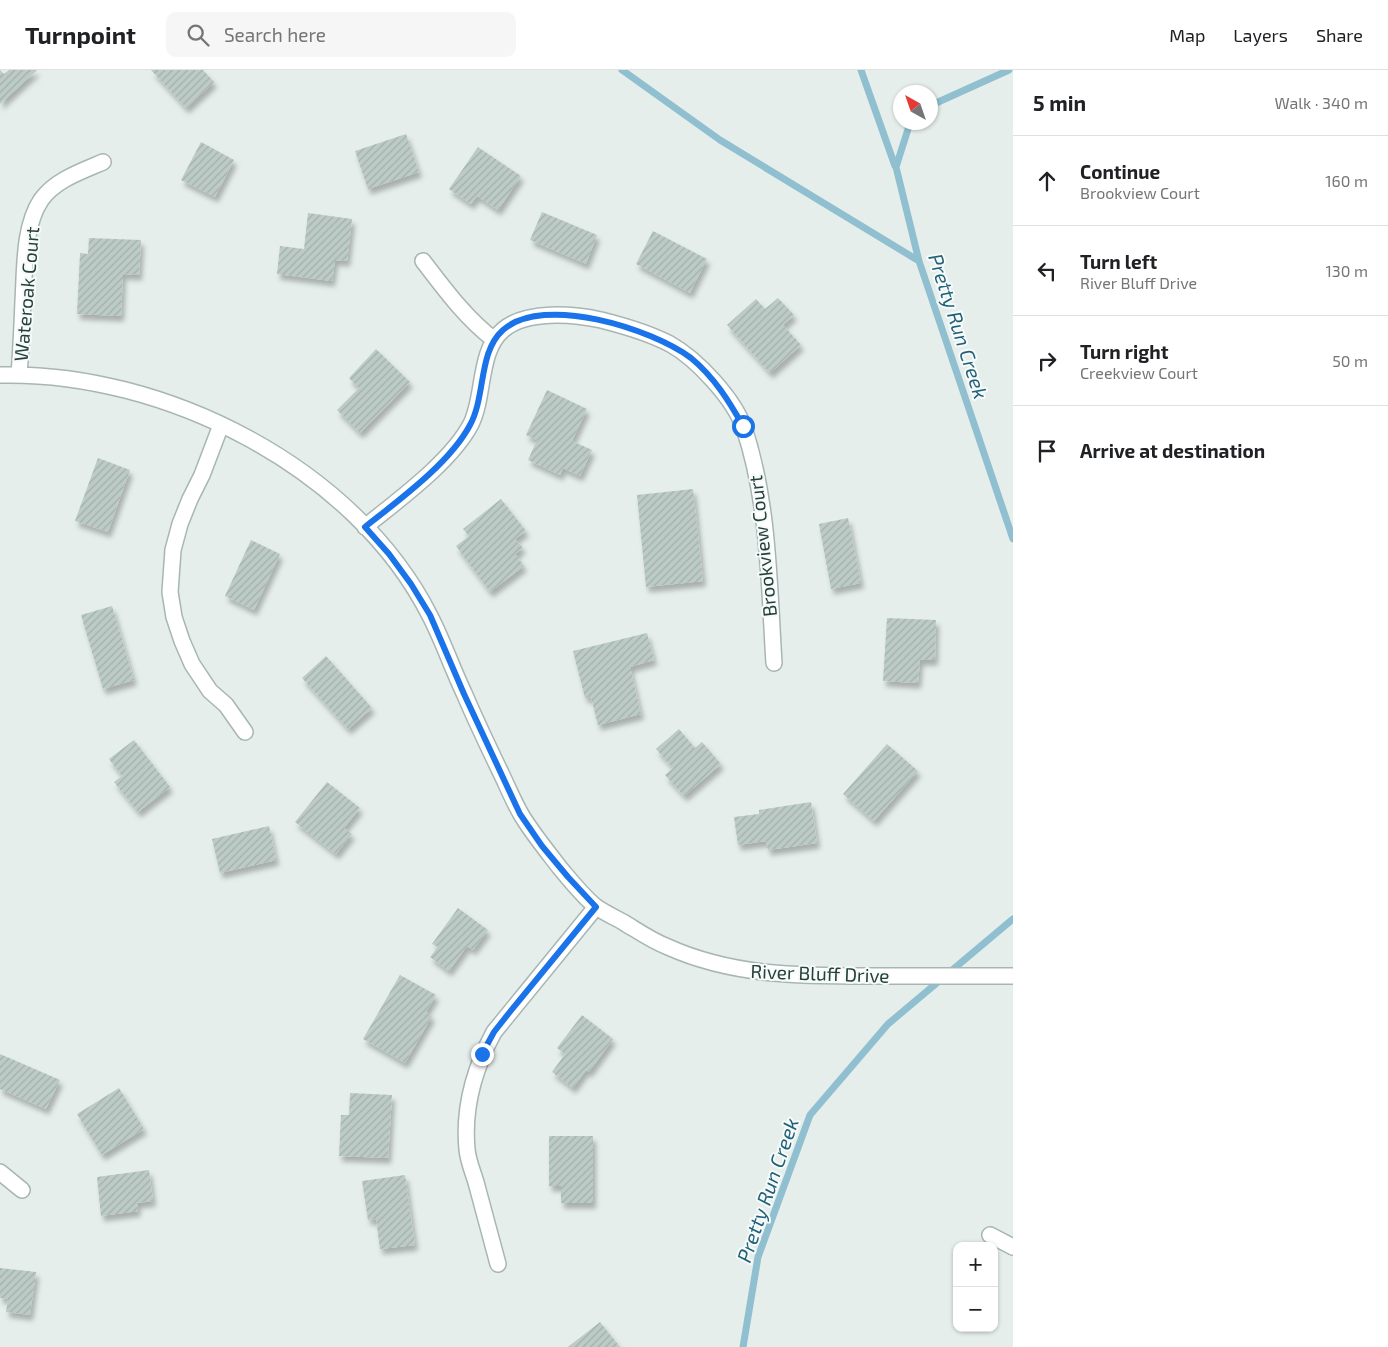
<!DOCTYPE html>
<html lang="en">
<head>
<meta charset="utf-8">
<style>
	:root { --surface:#fff; --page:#f6f6f6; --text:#202124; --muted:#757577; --line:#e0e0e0 }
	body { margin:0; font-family:"Exo 2",sans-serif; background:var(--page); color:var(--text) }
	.controls { position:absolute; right:15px; bottom:15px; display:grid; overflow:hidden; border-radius:10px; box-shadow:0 1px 4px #0004 }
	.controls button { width:45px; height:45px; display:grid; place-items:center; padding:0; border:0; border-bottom:1px solid var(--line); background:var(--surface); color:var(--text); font:25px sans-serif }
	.compass { position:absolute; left:893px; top:15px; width:45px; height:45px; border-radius:50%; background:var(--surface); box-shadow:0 1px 4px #0004; rotate:320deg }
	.stop { position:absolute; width:15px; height:15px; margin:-11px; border:4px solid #1a73e8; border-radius:50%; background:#fff }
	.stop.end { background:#1a73e8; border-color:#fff; box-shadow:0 1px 5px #0008 }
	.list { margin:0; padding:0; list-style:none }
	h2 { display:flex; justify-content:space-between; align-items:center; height:65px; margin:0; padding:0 20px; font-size:21px }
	h2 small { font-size:16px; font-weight:400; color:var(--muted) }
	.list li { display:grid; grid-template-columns:32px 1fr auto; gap:15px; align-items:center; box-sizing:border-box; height:90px; padding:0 20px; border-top:1px solid var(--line) }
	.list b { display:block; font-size:19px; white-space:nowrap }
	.list p { margin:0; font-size:16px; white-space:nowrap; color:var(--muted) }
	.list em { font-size:16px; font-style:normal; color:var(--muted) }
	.icon { flex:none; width:28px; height:28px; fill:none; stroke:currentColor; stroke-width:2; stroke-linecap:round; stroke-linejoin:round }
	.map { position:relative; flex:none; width:1013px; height:1277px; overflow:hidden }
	header { display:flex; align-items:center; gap:30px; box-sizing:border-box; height:70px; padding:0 25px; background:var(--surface); border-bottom:1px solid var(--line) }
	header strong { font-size:24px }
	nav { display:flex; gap:28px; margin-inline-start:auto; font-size:18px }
	.search { width:350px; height:45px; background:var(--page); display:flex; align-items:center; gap:12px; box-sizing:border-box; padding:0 18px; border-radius:10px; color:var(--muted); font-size:19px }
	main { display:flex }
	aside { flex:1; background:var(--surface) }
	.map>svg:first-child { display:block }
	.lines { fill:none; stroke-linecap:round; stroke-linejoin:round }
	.stream { stroke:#90bfd0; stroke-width:7 }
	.building { fill:url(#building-hatch); filter:url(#shadow) }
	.street-casing { stroke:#a8b6b3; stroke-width:18 }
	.street { stroke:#fff; stroke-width:15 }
	.route { stroke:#1a73e8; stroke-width:6 }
	.labels { text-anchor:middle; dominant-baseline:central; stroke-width:4; stroke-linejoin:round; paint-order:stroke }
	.street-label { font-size:19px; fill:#253f3b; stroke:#f6faf8 }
	.water-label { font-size:20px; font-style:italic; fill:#20617a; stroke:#f6faf8 }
</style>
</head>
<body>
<header>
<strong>Turnpoint</strong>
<div class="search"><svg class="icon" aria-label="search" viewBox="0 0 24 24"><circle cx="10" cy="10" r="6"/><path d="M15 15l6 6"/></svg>Search here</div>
<nav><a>Map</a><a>Layers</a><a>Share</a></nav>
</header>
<main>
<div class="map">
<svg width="1013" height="1277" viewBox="0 0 1013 1277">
	<defs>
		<pattern id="building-hatch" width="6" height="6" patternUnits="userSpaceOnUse" patternTransform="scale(1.25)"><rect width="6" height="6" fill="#bdcbc7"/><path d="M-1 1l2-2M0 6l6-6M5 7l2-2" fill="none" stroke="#a2afac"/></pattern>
		<filter id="shadow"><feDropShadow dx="3" dy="5.5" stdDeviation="2.5" flood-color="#0004"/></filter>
	</defs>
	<rect width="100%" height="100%" fill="#e5eeeb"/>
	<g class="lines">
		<path class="stream" d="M622 0 720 70 919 191
			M861 0 895 96
			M931 37 936 33 1009 0
			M913 52 909 56 896 97 919 191 1013 469
			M743 1277 758 1187 810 1045 888 954 1013 849"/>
	</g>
	<path class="building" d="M0 0 4 4 9 0H37L0 34Z
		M151 0H203L214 12 186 38Z
		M406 64 419 102 368 119 355 81Z
		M201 72 234 90 215 127 181 110Z
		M478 77 521 106 498 140 477 126 471 134 449 119Z
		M542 142 597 165 586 194 530 170Z
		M308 143 352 149 347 191 335 190 332 211 277 204 280 176 304 179Z
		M653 161 707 189 690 223 636 194Z
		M89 168 141 170 139 205 123 204 121 246 77 244 80 183 88 184Z
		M778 228 794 245 783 255 801 275 770 303 727 255 756 229 765 239Z
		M376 279 410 312 360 363 337 340 359 318 349 308Z
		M547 320 587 339 572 371 592 380 580 406 563 398 560 405 528 390 537 370 526 365Z
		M98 388 130 400 108 462 75 451Z
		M693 419 703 511 646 517 637 425Z
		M501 429 526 461 515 469 523 478 515 484 524 496 490 522 456 476 469 466 463 459Z
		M848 448 861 513 831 519 819 454Z
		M251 470 280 484 254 540 225 526Z
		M112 536 134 610 103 619 81 545Z
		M887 548 936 550 935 590H920L918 613 883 611Z
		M647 563 654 590 630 597 641 644 598 655 591 627 585 628 573 581Z
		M326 586 372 638 348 659 302 608Z
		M679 659 695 678 702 672 721 694 684 726 665 705 673 698 656 679Z
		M134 670 170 717 138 742 114 712 122 706 109 689Z
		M887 674 918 701 874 751 843 724Z
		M327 712 360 738 344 758 352 764 336 784 295 752Z
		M811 732 817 773 768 780 766 771 738 775 734 747 759 744V740Z
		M269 756 276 790 220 803 212 769Z
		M458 838 488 860 473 880 467 876 449 901 430 887 438 877 432 874Z
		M400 905 436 925 426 942 432 946 405 993 363 969Z
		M582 945 613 969 589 1002 586 1000 573 1018 552 1002 565 984 557 978Z
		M0 984 60 1010 46 1039 0 1019Z
		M119 1018 144 1059 102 1085 77 1044Z
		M350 1023 392 1025 388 1088 339 1086 341 1045H349Z
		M549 1066H593V1133H561V1116H549Z
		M149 1100 153 1131 137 1133 138 1141 101 1146 97 1107Z
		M405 1105 415 1175 380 1179 376 1149 368 1150 362 1111Z
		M0 1198 36 1202 30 1245 6 1242 8 1229 0 1228Z
		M600 1252 620 1277H568Z"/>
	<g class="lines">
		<defs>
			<path id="street" d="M423 191C446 221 464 246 494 270
				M19 304C21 280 22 256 23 231 25 200 23 157 41 130 55 110 82 101 103 92
				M0 305C163 301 355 397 430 546 443 571 452 598 464 623 475 649 487 674 499 699 507 715 513 731 522 746 533 764 547 781 560 798 571 811 582 825 595 836 603 842 614 847 623 852 638 861 652 871 668 877 737 908 810 906 884 906 927 906 970 906 1013 906
				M221 355 202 405 190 429 180 454 173 480 170 522 174 547 182 571 192 594 210 621 226 635 245 662
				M365 457C398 430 451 392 471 354 485 326 478 281 503 260 526 240 573 244 601 250 625 256 649 263 670 274 697 289 734 329 744 358 769 433 769 515 774 593
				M0 1102 22 1120
				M990 1165 1013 1177
				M498 1194C491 1168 484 1142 477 1116 474 1104 468 1092 467 1079 463 1037 474 999 494 962L596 837"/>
		</defs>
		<use href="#street" class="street-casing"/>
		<use href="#street" class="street"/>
	</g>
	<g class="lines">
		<path class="route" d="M482 984 494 962 509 943 596 837 568 807 542 776 520 744 464 624 430 545 411 514 389 484 365 457C399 430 450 393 470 355 486 326 478 282 503 260 544 224 652 259 691 288 714 307 729 331 743 356"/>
	</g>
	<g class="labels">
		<g class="street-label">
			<text transform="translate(26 224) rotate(-85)">Wateroak Court</text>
			<text transform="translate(762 476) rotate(-96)">Brookview Court</text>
			<text transform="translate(820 903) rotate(2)">River Bluff Drive</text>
		</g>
		<g class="water-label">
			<text transform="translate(959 256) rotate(72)">Pretty Run Creek</text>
			<text transform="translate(767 1120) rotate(-71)">Pretty Run Creek</text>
		</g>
	</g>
</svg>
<div class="controls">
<button>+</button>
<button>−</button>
</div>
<svg class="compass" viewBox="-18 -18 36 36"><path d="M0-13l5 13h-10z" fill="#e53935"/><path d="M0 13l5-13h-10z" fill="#757577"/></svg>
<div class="stop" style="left:743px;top:356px"></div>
<div class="stop end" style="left:482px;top:984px"></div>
</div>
<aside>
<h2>5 min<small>Walk · 340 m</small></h2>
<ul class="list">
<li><svg class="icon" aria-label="ahead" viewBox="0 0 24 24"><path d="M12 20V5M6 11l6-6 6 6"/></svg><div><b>Continue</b><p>Brookview Court</p></div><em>160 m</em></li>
<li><svg class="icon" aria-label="left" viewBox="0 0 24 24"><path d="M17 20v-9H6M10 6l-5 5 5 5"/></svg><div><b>Turn left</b><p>River Bluff Drive</p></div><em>130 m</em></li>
<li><svg class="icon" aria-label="right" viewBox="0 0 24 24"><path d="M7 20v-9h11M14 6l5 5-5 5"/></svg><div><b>Turn right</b><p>Creekview Court</p></div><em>50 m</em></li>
<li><svg class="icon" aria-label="arrive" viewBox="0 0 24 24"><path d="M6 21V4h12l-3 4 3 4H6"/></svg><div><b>Arrive at destination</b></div></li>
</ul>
</aside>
</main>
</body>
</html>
